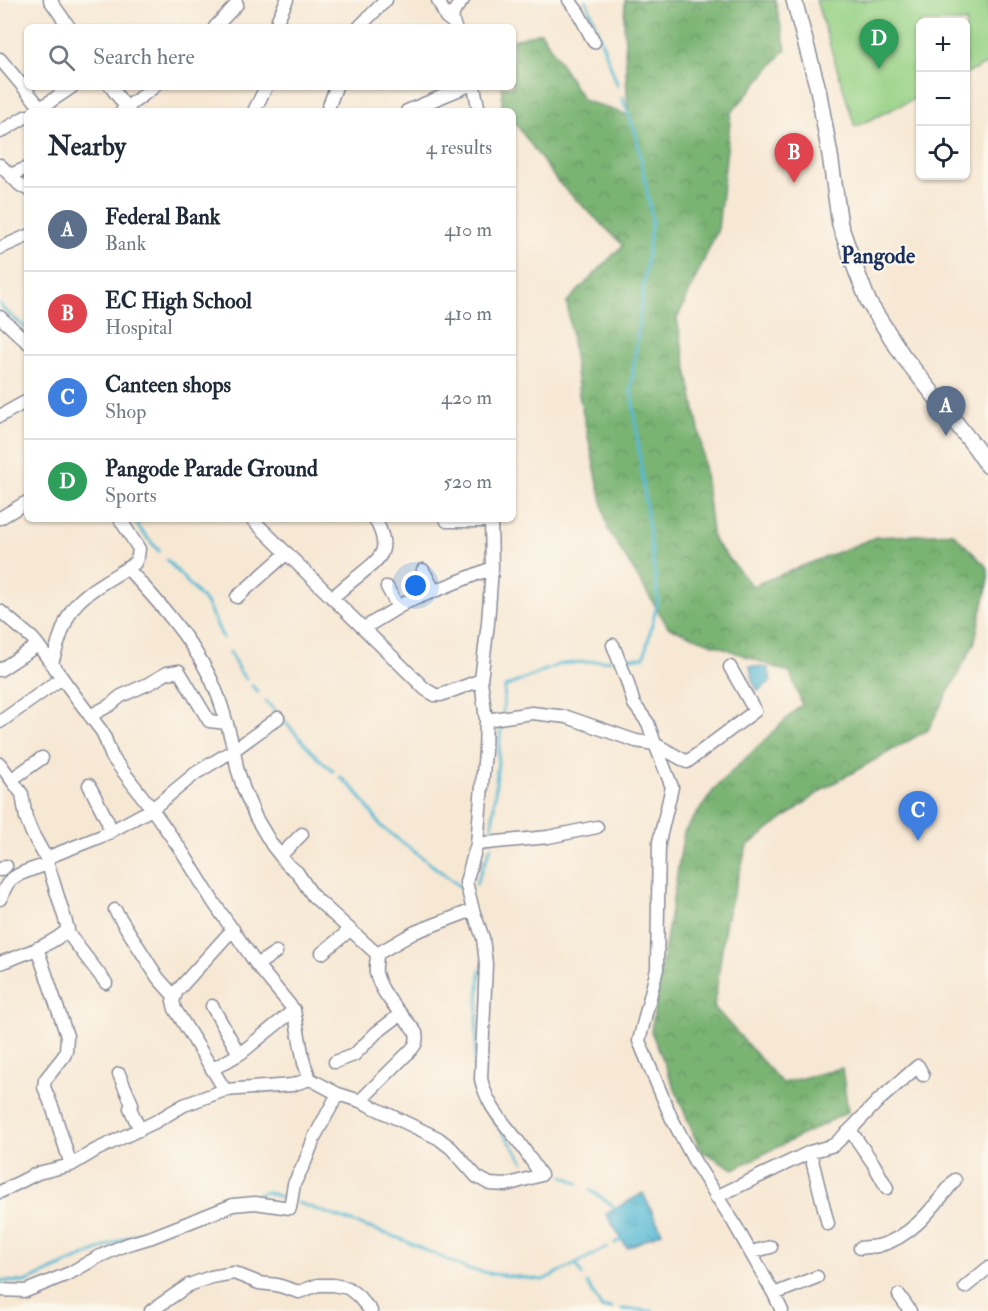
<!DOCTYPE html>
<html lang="en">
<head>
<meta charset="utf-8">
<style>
	:root { --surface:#fff; --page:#f2f2f3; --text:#1f2937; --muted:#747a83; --line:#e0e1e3; --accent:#d1495b }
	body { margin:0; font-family:"IM FELL Double Pica",serif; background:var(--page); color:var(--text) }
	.controls { position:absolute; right:18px; top:18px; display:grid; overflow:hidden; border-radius:9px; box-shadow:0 2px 4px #0004 }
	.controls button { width:54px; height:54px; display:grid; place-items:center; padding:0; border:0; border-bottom:2px solid var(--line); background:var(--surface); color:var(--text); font:30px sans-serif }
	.you { position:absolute; left:416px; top:586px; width:21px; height:21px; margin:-15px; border:4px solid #fff; border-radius:50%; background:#1a73e8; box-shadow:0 0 0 9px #1a73e833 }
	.badge { display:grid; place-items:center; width:39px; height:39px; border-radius:50%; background:var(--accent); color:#fff; font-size:20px; font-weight:700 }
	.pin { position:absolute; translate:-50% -50px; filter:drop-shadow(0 2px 3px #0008) }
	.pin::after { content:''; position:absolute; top:32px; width:21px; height:18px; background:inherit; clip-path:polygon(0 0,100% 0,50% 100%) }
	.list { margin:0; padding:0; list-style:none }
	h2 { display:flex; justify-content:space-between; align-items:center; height:78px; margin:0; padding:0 24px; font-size:26px }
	h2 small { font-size:20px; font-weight:400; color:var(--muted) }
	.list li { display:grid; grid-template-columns:39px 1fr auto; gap:18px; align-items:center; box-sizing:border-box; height:84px; padding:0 24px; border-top:2px solid var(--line) }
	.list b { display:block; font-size:22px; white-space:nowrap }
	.list p { margin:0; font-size:20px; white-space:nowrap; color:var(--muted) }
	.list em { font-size:20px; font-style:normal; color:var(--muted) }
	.icon { flex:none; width:33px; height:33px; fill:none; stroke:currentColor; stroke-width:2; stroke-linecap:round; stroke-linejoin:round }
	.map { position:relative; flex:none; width:988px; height:1311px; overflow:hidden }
	.search { position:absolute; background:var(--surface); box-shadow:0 2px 4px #0004; left:24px; top:24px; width:492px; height:66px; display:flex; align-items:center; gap:15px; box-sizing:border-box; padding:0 21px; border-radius:9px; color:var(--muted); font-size:22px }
	.panel { position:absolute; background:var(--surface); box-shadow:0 2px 4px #0004; left:24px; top:108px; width:492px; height:414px; border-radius:9px }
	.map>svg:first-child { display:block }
	.forest { fill:url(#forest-crowns); stroke:#4a7268; stroke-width:1.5 }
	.green { fill:#98d286; stroke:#5a8072; stroke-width:1.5 }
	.water { fill:url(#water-ripples); stroke:#387499; stroke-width:1.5 }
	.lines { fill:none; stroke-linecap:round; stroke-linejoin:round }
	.stream { stroke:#56bad4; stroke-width:3 }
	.minor-casing { stroke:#898c99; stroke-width:15 }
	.major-casing { stroke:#898c99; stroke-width:18 }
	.minor { stroke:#fff; stroke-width:12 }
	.major { stroke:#fff; stroke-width:15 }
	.labels { text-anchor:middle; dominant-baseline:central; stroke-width:4.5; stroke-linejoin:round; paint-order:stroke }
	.neighbourhood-label { font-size:22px; font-weight:bold; fill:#1b2f5e; stroke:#fbf7ec }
</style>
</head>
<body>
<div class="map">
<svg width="988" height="1311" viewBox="0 0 988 1311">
	<defs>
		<pattern id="forest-crowns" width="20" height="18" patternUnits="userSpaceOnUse" patternTransform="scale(1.5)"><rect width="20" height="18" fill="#7ab473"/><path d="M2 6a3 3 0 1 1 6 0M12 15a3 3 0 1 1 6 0" fill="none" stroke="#639362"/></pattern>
		<pattern id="water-ripples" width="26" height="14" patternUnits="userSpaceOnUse" patternTransform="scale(1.5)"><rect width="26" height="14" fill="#56bad4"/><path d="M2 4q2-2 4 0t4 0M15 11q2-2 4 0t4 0" fill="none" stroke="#4698af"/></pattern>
	</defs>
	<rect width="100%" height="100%" fill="#fbf7ec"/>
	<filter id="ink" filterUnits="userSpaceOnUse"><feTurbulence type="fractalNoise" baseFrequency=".0167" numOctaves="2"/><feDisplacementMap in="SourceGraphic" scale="12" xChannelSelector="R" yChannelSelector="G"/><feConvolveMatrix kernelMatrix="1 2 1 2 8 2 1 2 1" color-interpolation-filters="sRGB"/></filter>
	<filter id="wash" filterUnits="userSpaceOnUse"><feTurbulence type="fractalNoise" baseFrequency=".008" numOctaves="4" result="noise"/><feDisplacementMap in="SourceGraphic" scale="24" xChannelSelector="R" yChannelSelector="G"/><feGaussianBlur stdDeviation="1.35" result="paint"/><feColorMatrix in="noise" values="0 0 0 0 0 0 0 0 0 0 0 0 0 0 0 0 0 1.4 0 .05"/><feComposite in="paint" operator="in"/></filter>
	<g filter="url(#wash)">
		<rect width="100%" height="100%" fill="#f7e8d4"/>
		<path class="forest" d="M625 0H775L786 49 731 113 718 229 677 319 701 440 713 540 752 586 876 537 953 533 988 568V583L974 644 928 730 825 788 747 846 726 920 714 1007 782 1083 842 1068 848 1112 734 1169 700 1150 651 1031 684 832 716 787 802 704 790 673 668 627 608 529 579 395 567 302 623 245 557 181 513 120V111H506L502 106V87H513V40L541 32 583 100 628 115 624 24Z"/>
		<path class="green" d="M816 0H988V63L966 74V22H920V96L855 127Z"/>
		<path class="water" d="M750 666 768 668 771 681 758 691 753 683Z
			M643 1193 662 1232 627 1248 606 1214Z"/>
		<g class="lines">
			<path class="stream" d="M586 0 618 86
				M622 97 636 134 652 218 631 388 658 600 644 657 626 658
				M0 304 4 310 27 329
				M134 519 139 528 159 551
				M167 560 207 604 223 638
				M230 652 239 671 246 679
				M252 686 258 692
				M266 701 318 758 333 771
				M503 712 505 687 560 664 611 660
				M340 777 355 790 382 827 462 888 463 890
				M491 840 501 727
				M476 884 491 847
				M480 970 473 1088 496 1123 524 1162
				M544 1169 550 1171
				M564 1176 578 1183
				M590 1190 619 1210
				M244 1199 266 1192 284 1198
				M298 1203 401 1239 467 1269 494 1274 543 1280 576 1264 582 1275
				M615 1243 624 1238
				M576 1264 607 1247
				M0 1281 25 1282 126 1238 209 1208
				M587 1283 602 1308H612
				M622 1309 653 1311"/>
		</g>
	</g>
	<g filter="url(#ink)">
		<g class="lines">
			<defs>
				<path id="minor" d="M50 0 69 27
					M438 0 446 17 451 21
					M569 0 578 12 594 42
					M215 27 237 4
					M277 27 278 19 287 0
					M359 27 386 0
					M455 27C449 15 455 9 463 0
					M0 59 41 108
					M111 87 129 111
					M474 87 479 111
					M36 111 72 87
					M122 111 154 87
					M254 111 266 87
					M327 111 336 87
					M407 111 465 87
					M0 132 27 116
					M0 165 20 185 27 189
					M10 175 27 168
					M0 248 27 236
					M0 317 27 342
					M0 416 27 401
					M0 518 27 502
					M252 519C309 576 368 632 425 689L435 695H441L481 680
					M446 519 447 521H492
					M127 568C157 600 189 636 209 675 221 699 227 724 234 750L278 718
					M423 570 434 590
					M387 587 398 607
					M237 597 287 553
					M332 598C340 591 348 584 357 577 382 557 392 551 375 519
					M0 611 32 638 38 645 73 693 103 733 112 757 152 809 196 773 234 750 237 768 244 790 256 818 272 845 287 864 297 872 313 896 377 954 415 932 473 910 466 882 477 844 485 751 486 720 481 680 488 623 492 568 491 519
					M364 628 407 602 492 568
					M52 663C57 647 64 620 74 607 88 589 116 576 135 563L138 556 139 549 120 519
					M0 670 38 645
					M90 716 110 705 121 696 150 683 167 673 179 671 209 721 227 723
					M486 720 532 713 567 717 636 741 655 744 648 723 634 704 627 681 613 645
					M0 722 62 678
					M655 744 672 787 659 842 657 969 639 1041 671 1117 695 1162 734 1223 774 1294 782 1311
					M655 744 687 762 755 711 730 667
					M0 764 22 794 26 818 32 833 46 858
					M12 779 42 758
					M89 785 108 822 109 833
					M477 844 548 837 597 827
					M281 855 302 834
					M0 870 6 866
					M0 899C4 893 4 887 9 882 15 873 38 868 48 864
					M115 910 158 978 174 996
					M67 932 106 983
					M37 948 67 1036 66 1051 64 1056 45 1080 44 1087 53 1109 71 1165
					M322 953 350 930
					M0 963C19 956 55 944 68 929L46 858 102 836 152 809 183 853 214 903 257 965 294 1010 304 1063 310 1079 338 1094 360 1101 438 1138 451 1148 477 1177 490 1184 506 1185 541 1175C532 1162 524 1148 514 1136 499 1117 487 1104 481 1079L486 964 483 938 473 910
					M257 965 276 952
					M212 1006 239 1054
					M335 1062 354 1055 376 1033 401 1014
					M213 1069 241 1053 294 1010
					M119 1074 132 1104 130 1108 140 1130
					M225 1090 175 1009 173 1001 177 991 233 929
					M360 1101 409 1052C415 1046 418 1042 416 1033 403 1014 382 997 376 973 375 968 377 960 377 954
					M850 1130 873 1163 887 1188
					M810 1152 834 1145 850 1130 878 1101 918 1066 923 1075
					M0 1192 38 1173 71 1165 96 1150 155 1122 184 1105 225 1090 292 1085 310 1079
					M716 1197 810 1152 828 1224
					M860 1248C866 1247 872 1247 878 1246 913 1237 934 1206 955 1180
					M751 1252 771 1247
					M965 1287 988 1268
					M0 1290 26 1291 70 1273 98 1257 125 1245 152 1237 233 1205 255 1203 290 1208 294 1184 305 1162 315 1136 338 1094
					M774 1294 817 1277
					M899 1295 910 1311
					M151 1311 189 1285 211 1277 234 1273 259 1283 277 1285 299 1292 318 1285H333L348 1288 358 1296 371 1311"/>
				<path id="major" d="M794 0 818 89 830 155 840 225 856 270 869 303 903 356 975 447 988 466"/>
			</defs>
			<use href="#minor" class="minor-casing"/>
			<use href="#major" class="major-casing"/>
			<use href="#minor" class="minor"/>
			<use href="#major" class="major"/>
		</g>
	</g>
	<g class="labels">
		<g class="neighbourhood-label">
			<text x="878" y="256">Pangode</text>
		</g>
	</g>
</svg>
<div class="controls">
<button>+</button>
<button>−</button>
<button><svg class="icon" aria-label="locate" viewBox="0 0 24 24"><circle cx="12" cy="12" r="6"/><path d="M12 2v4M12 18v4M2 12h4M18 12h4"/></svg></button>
</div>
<div class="you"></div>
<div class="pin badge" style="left:946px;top:436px;background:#5c6f8a">A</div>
<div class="pin badge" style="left:794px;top:183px;background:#e0444e">B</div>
<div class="pin badge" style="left:918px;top:841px;background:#3f7fe0">C</div>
<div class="pin badge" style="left:879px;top:69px;background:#2e9e5b">D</div>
<div class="search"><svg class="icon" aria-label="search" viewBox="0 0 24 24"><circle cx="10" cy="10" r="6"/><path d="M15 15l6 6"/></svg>Search here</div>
<section class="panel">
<h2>Nearby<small>4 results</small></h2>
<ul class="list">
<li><span class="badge" style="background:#5c6f8a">A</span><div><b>Federal Bank</b><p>Bank</p></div><em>410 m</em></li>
<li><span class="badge" style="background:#e0444e">B</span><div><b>EC High School</b><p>Hospital</p></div><em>410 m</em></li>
<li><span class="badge" style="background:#3f7fe0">C</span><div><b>Canteen shops</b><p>Shop</p></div><em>420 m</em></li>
<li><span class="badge" style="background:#2e9e5b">D</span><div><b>Pangode Parade Ground</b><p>Sports</p></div><em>520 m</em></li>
</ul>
</section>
</div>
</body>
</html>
